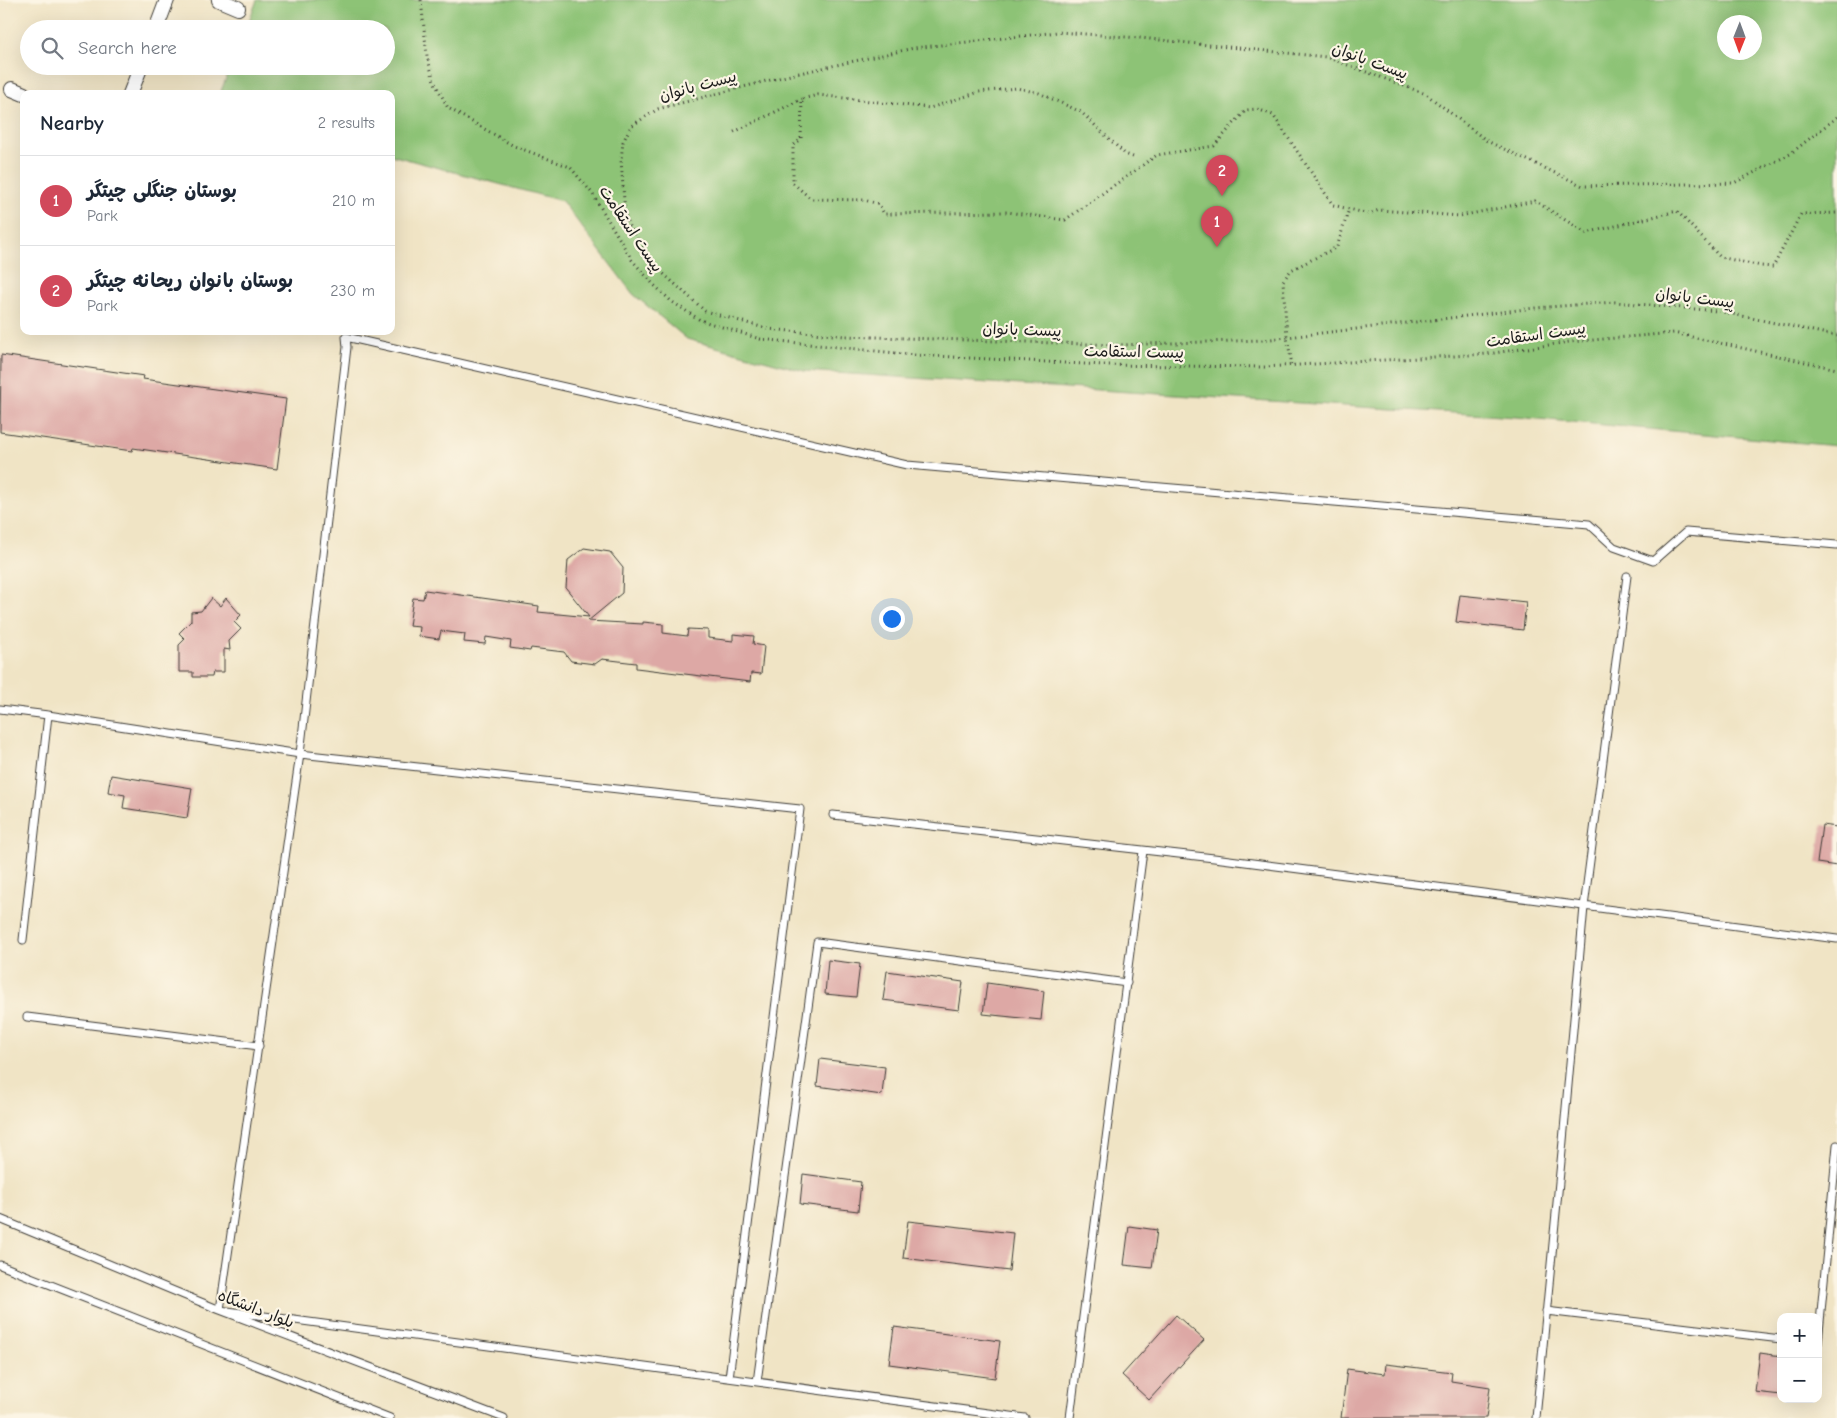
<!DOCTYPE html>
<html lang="en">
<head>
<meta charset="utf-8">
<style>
	:root { --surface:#fff; --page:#f2f2f3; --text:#1f2937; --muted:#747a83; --line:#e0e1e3; --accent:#d1495b }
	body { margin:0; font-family:"Comic Neue","Playpen Sans Arabic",sans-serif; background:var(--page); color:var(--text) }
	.controls { position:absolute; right:15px; bottom:15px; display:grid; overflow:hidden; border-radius:10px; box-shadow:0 5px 20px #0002 }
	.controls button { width:45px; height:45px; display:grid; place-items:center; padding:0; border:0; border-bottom:1px solid var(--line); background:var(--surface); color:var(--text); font:25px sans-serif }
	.compass { position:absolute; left:1717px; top:15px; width:45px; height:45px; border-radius:50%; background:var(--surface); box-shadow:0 5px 20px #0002; rotate:181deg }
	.you { position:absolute; left:891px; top:618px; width:18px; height:18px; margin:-12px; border:4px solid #fff; border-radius:50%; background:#1a73e8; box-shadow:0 0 0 8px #1a73e833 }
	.badge { display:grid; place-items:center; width:32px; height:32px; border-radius:50%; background:var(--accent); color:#fff; font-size:16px; font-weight:700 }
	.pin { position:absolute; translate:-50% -41px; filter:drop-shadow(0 1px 2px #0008) }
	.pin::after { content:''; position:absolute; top:26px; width:18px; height:15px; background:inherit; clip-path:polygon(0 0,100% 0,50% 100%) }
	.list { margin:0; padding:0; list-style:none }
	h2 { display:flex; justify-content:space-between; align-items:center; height:65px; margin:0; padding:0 20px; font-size:21px }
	h2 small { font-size:16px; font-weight:400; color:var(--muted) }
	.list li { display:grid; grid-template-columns:32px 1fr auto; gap:15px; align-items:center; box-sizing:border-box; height:90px; padding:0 20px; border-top:1px solid var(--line) }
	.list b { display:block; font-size:19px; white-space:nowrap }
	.list p { margin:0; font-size:16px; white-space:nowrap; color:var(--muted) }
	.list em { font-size:16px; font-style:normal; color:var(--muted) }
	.icon { flex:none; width:28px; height:28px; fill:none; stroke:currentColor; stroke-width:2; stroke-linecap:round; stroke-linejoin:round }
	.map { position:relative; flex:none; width:1837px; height:1418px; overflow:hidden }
	.search { position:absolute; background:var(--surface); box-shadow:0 5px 20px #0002; left:20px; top:20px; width:375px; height:55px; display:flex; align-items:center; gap:12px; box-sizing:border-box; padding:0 18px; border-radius:28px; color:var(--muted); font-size:19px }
	.panel { position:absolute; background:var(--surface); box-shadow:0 5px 20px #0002; left:20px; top:90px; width:375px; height:245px; border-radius:10px }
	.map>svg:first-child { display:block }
	.green { fill:#8dc376; stroke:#547049; fill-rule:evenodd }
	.building { fill:#dda8a5 }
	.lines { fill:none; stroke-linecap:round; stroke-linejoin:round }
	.service-casing { stroke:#3c3a35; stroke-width:9 }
	.minor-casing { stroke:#3c3a35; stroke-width:16 }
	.path { stroke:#3c3a35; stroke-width:3; stroke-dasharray:1 4; stroke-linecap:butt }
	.service { stroke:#fff; stroke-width:7 }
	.minor { stroke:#fff; stroke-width:14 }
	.labels { text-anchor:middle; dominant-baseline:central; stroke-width:4.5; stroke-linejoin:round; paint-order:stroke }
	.street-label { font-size:16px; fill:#1c1c1c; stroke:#fcf5e5 }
</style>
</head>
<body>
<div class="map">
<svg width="1837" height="1418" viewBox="0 0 1837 1418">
	<rect width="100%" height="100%" fill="#fcf5e5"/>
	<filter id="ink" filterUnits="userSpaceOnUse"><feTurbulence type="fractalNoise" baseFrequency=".02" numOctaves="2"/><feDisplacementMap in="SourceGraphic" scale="10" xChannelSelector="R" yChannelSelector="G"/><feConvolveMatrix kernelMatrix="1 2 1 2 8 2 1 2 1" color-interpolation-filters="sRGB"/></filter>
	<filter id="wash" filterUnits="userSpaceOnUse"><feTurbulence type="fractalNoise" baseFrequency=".0096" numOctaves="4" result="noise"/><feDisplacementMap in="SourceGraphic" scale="20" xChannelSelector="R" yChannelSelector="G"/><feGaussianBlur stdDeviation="1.12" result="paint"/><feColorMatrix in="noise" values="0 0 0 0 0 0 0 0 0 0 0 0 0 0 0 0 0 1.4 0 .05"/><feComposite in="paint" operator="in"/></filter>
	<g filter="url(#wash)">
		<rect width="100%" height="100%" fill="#f0e4c5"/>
		<path class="green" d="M257 0H1837V446L1516 417 804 371 687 339 633 294 562 201 391 155V94H228L221 91 231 66H386V29H246ZM1724 22H1754V52H1724Z"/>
		<g id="blocks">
			<path class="building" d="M1 355 144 376 143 379 286 399 277 469 133 448 132 451 0 432Z
				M584 548 610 552 623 568 622 593 588 621 643 624V622L663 624V633L687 636 688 629 708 630V638L733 641V634L754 636 753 644 764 646 761 674 751 673 750 682 636 668V663L602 659 595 664 571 661 564 652 531 648 530 651 510 648 511 641 486 637 485 644 464 642 465 634 441 631 439 639 419 636 420 627 409 626 413 598 423 599 425 590 539 606 538 612 589 617 566 588 568 560Z
				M1460 595 1526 602 1523 630 1456 622Z
				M211 598 220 606 226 598 241 615 234 622 241 629 229 641 230 650 224 649V672H213L212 677H193V672H179V645L185 639 179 633 191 621V612L201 611Z
				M111 775 192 788 187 818 123 808 125 795 108 792Z
				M1822 825 1837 827V866L1817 863Z
				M828 960 860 964 856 997 825 994Z
				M887 971 963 982 959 1010 883 1000Z
				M987 983 1044 991 1041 1020 983 1014Z
				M820 1059 885 1067 882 1095 817 1086Z
				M803 1174 861 1182 858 1211 800 1204Z
				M908 1221 1013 1233 1009 1271 903 1258Z
				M1129 1226 1157 1230 1152 1268 1124 1265Z
				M1176 1315 1204 1340 1149 1400 1122 1375Z
				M894 1327 1000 1341 995 1378 889 1364Z
				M1760 1353 1781 1356V1395L1755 1392Z
				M1386 1364 1452 1372 1451 1381 1490 1387 1486 1418H1341L1347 1369 1385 1374Z"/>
		</g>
	</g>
	<g filter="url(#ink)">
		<use href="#blocks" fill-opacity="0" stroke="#3c3a35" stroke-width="1"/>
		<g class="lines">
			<defs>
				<path id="service" d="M0 709 48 715
					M833 815 1214 858 1837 939
					M23 940 48 715 300 754 800 809 729 1378
					M27 1017 259 1046
					M0 1219 220 1310 504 1418
					M0 1265 390 1418
					M1546 1311 1781 1339
					M1818 1343 1837 1145
					M757 1382 817 942 1127 983
					M1025 1418 220 1310 300 754 347 347 346 337 907 465 1589 524 1614 547 1653 561 1686 532 1837 545
					M1070 1418 1143 851
					M1536 1418 1563 1141 1584 907 1627 576"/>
				<path id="minor" d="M219 0 238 8
					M156 29 167 0
					M12 89 24 94
					M130 94 141 66"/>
			</defs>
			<use href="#service" class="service-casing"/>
			<use href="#minor" class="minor-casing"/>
			<path class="path" d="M421 0 427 56 434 81 448 108 514 146 570 167 592 193 632 260 653 284 671 301 700 320 760 339 915 355 1103 365 1264 367 1487 354 1569 342 1674 333 1837 369
				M1837 117 1790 154 1734 183 1583 186 1487 141 1426 94 1326 57 1140 38 1058 32 914 48 786 76 658 109 631 126 623 142 621 160 625 214 629 226 656 267 705 311 768 329 845 336 1117 345 1262 340 1535 308 1615 302 1718 311 1837 336
				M734 132 802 99
				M1133 157 1125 154 1081 112 1039 93 1017 88 979 92 930 108 818 95 802 99 801 139 793 146V183L811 199 864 200 879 204 884 214 1007 212 1065 220 1157 155 1214 146 1246 110 1257 109 1273 115 1333 205 1369 214 1379 210 1460 216 1535 201 1586 233 1677 211 1720 257 1761 266 1773 267 1801 214 1837 213
				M1292 365 1287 337 1283 281 1291 270 1337 247 1349 209"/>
			<use href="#service" class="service"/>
			<use href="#minor" class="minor"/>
		</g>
	</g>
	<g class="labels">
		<g class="street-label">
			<text transform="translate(1370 61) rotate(20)">پیست بانوان</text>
			<text transform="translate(698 86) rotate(-15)">پیست بانوان</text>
			<text transform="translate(631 229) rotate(56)">پیست استقامت</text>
			<text transform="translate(1695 298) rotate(7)">پیست بانوان</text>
			<text transform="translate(1022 330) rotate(2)">پیست بانوان</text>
			<text transform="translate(1536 335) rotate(-8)">پیست استقامت</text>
			<text transform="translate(1134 352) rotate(1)">پیست استقامت</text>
			<text transform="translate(256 1309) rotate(21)">بلوار دانشگاه</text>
		</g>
	</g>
</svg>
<div class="controls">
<button>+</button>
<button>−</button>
</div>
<svg class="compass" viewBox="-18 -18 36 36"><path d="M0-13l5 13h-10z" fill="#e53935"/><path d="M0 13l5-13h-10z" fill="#747a83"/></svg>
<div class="you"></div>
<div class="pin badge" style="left:1217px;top:247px">1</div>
<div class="pin badge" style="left:1222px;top:196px">2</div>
<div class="search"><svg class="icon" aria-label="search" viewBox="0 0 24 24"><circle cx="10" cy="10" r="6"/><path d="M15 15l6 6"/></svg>Search here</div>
<section class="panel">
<h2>Nearby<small>2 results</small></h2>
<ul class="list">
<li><span class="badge">1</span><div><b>بوستان جنگلی چیتگر</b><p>Park</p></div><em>210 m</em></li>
<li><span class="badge">2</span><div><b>بوستان بانوان ریحانه چیتگر</b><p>Park</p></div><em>230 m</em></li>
</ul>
</section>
</div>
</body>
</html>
